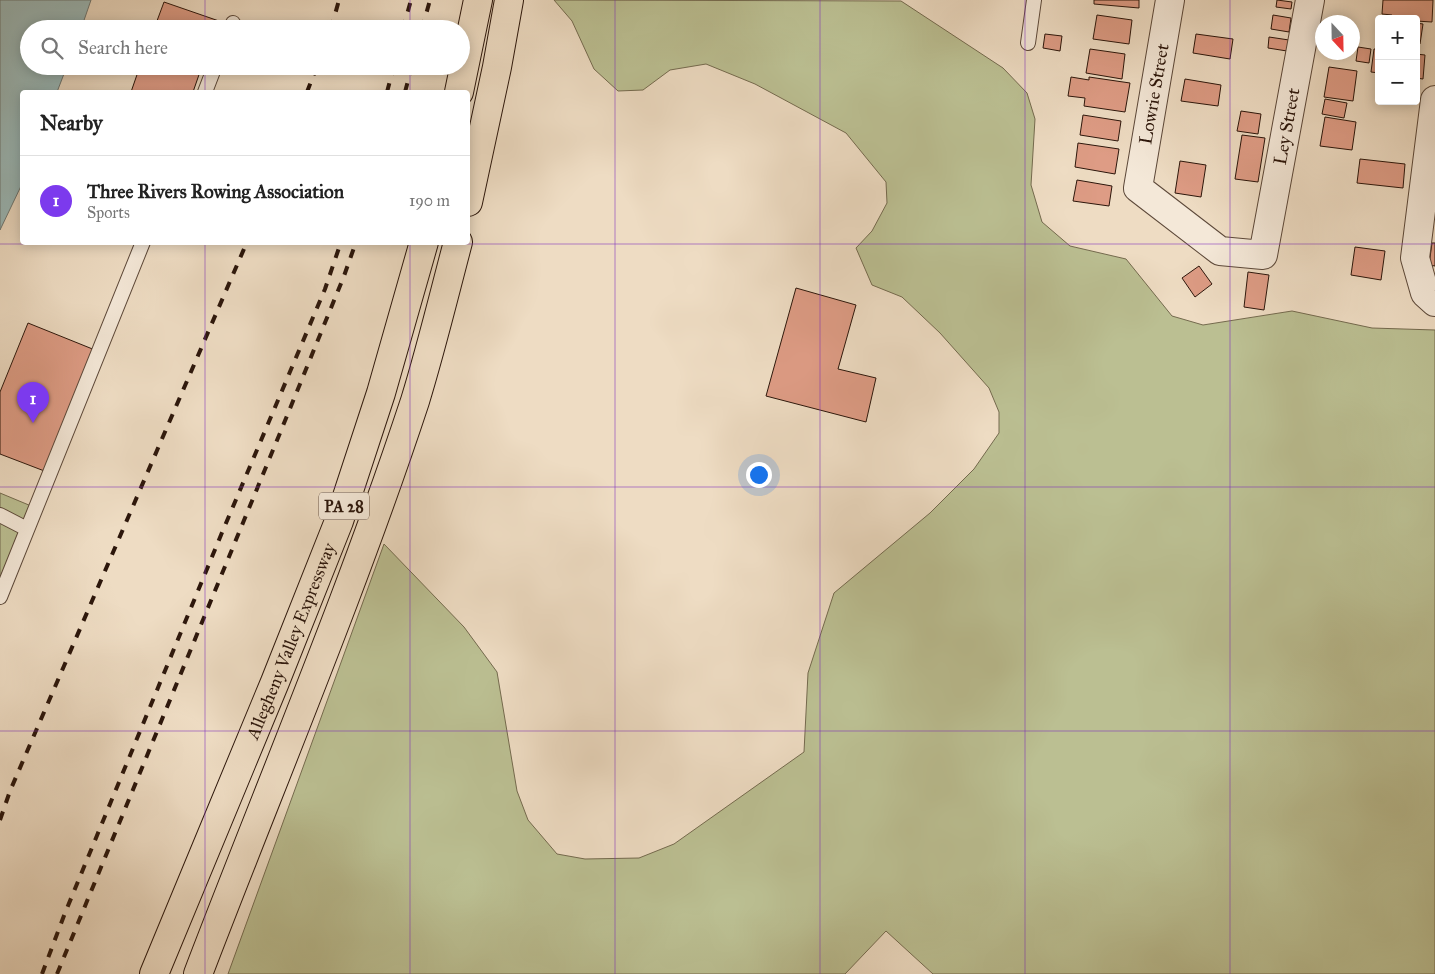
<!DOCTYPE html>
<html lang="en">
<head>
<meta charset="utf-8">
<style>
	:root { --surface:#fff; --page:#f6f6f6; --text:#222; --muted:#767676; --line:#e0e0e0; --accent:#7c3aed }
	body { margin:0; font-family:"IM FELL Great Primer",serif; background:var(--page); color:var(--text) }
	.controls { position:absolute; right:15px; top:15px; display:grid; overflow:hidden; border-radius:5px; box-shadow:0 2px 12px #0003 }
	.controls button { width:45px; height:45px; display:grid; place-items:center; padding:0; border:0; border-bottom:1px solid var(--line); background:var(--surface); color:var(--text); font:25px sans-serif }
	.compass { position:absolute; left:1315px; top:15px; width:45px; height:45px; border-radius:50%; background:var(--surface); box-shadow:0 2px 12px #0003; rotate:158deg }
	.you { position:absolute; left:758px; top:474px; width:18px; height:18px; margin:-12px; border:4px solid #fff; border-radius:50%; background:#1a73e8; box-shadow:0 0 0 8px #1a73e833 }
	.badge { display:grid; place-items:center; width:32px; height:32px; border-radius:50%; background:var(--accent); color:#fff; font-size:16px; font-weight:700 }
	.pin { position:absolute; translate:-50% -41px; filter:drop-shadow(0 1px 2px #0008) }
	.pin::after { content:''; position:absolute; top:26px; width:18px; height:15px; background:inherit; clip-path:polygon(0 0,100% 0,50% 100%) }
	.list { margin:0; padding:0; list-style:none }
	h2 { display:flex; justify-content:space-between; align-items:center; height:65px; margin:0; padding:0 20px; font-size:21px }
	h2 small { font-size:16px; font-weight:400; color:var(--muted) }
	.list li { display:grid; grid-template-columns:32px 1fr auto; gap:15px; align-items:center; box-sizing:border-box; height:90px; padding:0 20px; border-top:1px solid var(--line) }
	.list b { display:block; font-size:19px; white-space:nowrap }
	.list p { margin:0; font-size:16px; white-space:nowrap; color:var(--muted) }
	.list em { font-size:16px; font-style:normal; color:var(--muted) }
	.icon { flex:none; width:28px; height:28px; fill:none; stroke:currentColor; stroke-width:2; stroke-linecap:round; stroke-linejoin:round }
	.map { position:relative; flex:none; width:1435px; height:974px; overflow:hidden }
	.search { position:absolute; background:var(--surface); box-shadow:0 2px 12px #0003; left:20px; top:20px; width:450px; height:55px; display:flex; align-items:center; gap:12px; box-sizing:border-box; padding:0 18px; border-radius:28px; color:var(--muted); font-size:19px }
	.panel { position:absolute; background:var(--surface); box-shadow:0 2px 12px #0003; left:20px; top:90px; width:450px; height:155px; border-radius:5px }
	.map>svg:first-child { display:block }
	.green { fill:#bbbf92; stroke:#746a4e }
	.water { fill:#9bbaba; stroke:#6f7874 }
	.building { fill:#de9c85; stroke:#2c160b }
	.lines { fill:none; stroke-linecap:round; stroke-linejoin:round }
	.service-casing { stroke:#5c4839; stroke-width:16 }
	.minor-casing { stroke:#5c4839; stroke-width:30 }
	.motorway-casing { stroke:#2c160b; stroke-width:30 }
	.service { stroke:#f4e8d8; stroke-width:14 }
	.minor { stroke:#f4e8d8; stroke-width:28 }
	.motorway { stroke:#eedcc3; stroke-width:28 }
	.rail { stroke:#2c160b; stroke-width:4; stroke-dasharray:9 9; stroke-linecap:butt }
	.grid { fill:none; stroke:#7b2cbf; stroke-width:1; stroke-opacity:0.55 }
	.labels { text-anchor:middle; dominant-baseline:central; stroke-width:4; stroke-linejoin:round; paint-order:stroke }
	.shield { fill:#f4e8d8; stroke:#685548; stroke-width:1 }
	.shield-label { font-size:16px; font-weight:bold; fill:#2c160b }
	.street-label { font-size:18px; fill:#2c160b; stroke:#f4e8d8 }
</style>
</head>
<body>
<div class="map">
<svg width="1435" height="974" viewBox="0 0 1435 974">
	<rect width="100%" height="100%" fill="#eedcc3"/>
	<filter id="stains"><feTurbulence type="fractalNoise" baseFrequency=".004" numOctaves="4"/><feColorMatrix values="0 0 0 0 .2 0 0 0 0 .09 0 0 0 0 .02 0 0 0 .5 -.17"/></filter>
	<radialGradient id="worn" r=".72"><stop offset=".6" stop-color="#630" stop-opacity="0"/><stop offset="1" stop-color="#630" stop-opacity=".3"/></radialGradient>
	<path class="green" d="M554 0 901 1 1003 68 1027 93 1035 119 1031 185 1042 222 1070 246 1126 259 1172 316 1203 325 1292 311 1372 328 1435 330V974H933L886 931 845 974H228L384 544 464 627 497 672 517 791 528 820 557 854 585 859 639 858 674 844 804 752 808 673 834 593 930 513 974 469 999 433V412L989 388 940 333 902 297 872 285 856 248 872 231 887 203 886 182 846 133 755 84 706 64 670 70 643 90 618 91 594 69 572 21Z
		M0 493 36 508 0 601Z"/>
	<path class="water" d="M0 0H91L81 29H29V66H67L57 92H22V184L0 230Z"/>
	<path class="building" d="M1094 0H1139V8L1094 4Z
		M1277 0 1292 2 1291 9 1276 7Z
		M1383 0H1433L1432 22 1416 21V19H1391L1392 15 1382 14Z
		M164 2 219 21 216 29H154Z
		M1097 15 1132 20 1129 44 1093 39Z
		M1273 15 1291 18 1289 32 1271 29Z
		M1416 23 1423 24 1420 44 1416 43Z
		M1045 34 1062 36 1060 51 1043 48Z
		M1196 34 1233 39 1230 59 1193 53Z
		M1269 37 1289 40 1287 51 1268 48Z
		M1358 47 1371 49 1369 63 1356 61Z
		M1090 49 1125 54 1122 79 1086 73Z
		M1374 49H1379V73L1371 72Z
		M1416 54 1425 55 1423 79 1416 78Z
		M140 66H202L193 92H131Z
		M1329 67 1357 71 1353 101 1324 97Z
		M1071 77 1089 80V77L1130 83 1125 112 1084 106 1085 98 1068 96Z
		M1185 79 1221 85 1218 106 1181 101Z
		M1325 99 1347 103 1344 118 1322 114Z
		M1241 111 1261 114 1258 134 1237 131Z
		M1083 115 1121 121 1118 141 1080 135Z
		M1325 117 1356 122 1352 150 1320 146Z
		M1242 135 1265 138 1258 182 1235 179Z
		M1078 143 1119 149 1115 174 1075 167Z
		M1360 159 1405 164 1403 188 1357 183Z
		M1180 161 1206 165 1201 197 1175 193Z
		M1077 180 1112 186 1109 206 1073 201Z
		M1432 243H1435V266L1429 265Z
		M1355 247 1385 251 1381 280 1351 275Z
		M1199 266 1212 284 1195 297 1182 278Z
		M1248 272 1269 275 1264 310 1244 307Z
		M796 288 856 305 838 369 876 378 866 422 766 396Z
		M28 323 95 350 47 472 0 454V392Z"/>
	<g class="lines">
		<defs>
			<path id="service" d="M231 29 233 23
				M1028 43 1034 0
				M205 92 215 66
				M0 515 27 529
				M0 597 143 242"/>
			<g id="minor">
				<path id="s1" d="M1170 0 1138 188 1220 251 1263 255 1310 0"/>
				<path d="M1435 100 1415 258 1425 293 1435 302"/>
			</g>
			<g id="motorway">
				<path d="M459 92 478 0"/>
				<path d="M468 202 497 67 509 0"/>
				<path id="s2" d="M154 974 275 682 339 521 381 393 424 242"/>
				<path d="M198 974C271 783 351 595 415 401 431 349 444 295 458 242"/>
			</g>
		</defs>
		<use href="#service" class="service-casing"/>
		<use href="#minor" class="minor-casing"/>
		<use href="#motorway" class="motorway-casing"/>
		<use href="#service" class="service"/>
		<use href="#minor" class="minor"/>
		<use href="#motorway" class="motorway"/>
		<path class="rail" d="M331 29 339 0
			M403 29 411 0
			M422 29 430 0
			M307 92 317 66
			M387 92 394 66
			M405 92 412 66
			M0 820 10 791 247 242
			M42 974 65 913 221 535 325 289 341 242
			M57 974 280 433 344 276 356 242"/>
	</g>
	<path class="grid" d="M205 0V29M410 0V29M615 0V974M820 0V974M1025 0V974M1230 0V974M205 66V92M410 66V92M205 242V974M410 242V974M0 244H1435M0 487H1435M0 731H1435"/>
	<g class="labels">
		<rect class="shield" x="319" y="492.5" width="50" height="27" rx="4"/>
		<g class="shield-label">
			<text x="344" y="506">PA 28</text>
		</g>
		<g class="street-label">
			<text transform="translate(1154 94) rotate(-80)">Lowrie Street</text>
			<text stroke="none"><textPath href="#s1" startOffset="468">Ley Street</textPath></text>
			<text stroke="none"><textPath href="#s2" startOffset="360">Allegheny Valley Expressway</textPath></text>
		</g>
	</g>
	<rect width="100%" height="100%" filter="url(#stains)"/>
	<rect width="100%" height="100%" fill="url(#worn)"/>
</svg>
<div class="controls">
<button>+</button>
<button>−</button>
</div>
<svg class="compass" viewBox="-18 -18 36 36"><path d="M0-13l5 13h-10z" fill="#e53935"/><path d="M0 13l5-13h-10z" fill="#767676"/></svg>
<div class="you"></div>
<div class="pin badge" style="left:33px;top:423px">1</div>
<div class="search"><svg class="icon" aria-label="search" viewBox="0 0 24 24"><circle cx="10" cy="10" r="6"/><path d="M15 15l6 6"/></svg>Search here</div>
<section class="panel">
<h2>Nearby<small></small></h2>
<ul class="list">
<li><span class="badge">1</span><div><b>Three Rivers Rowing Association</b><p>Sports</p></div><em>190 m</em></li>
</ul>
</section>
</div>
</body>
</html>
